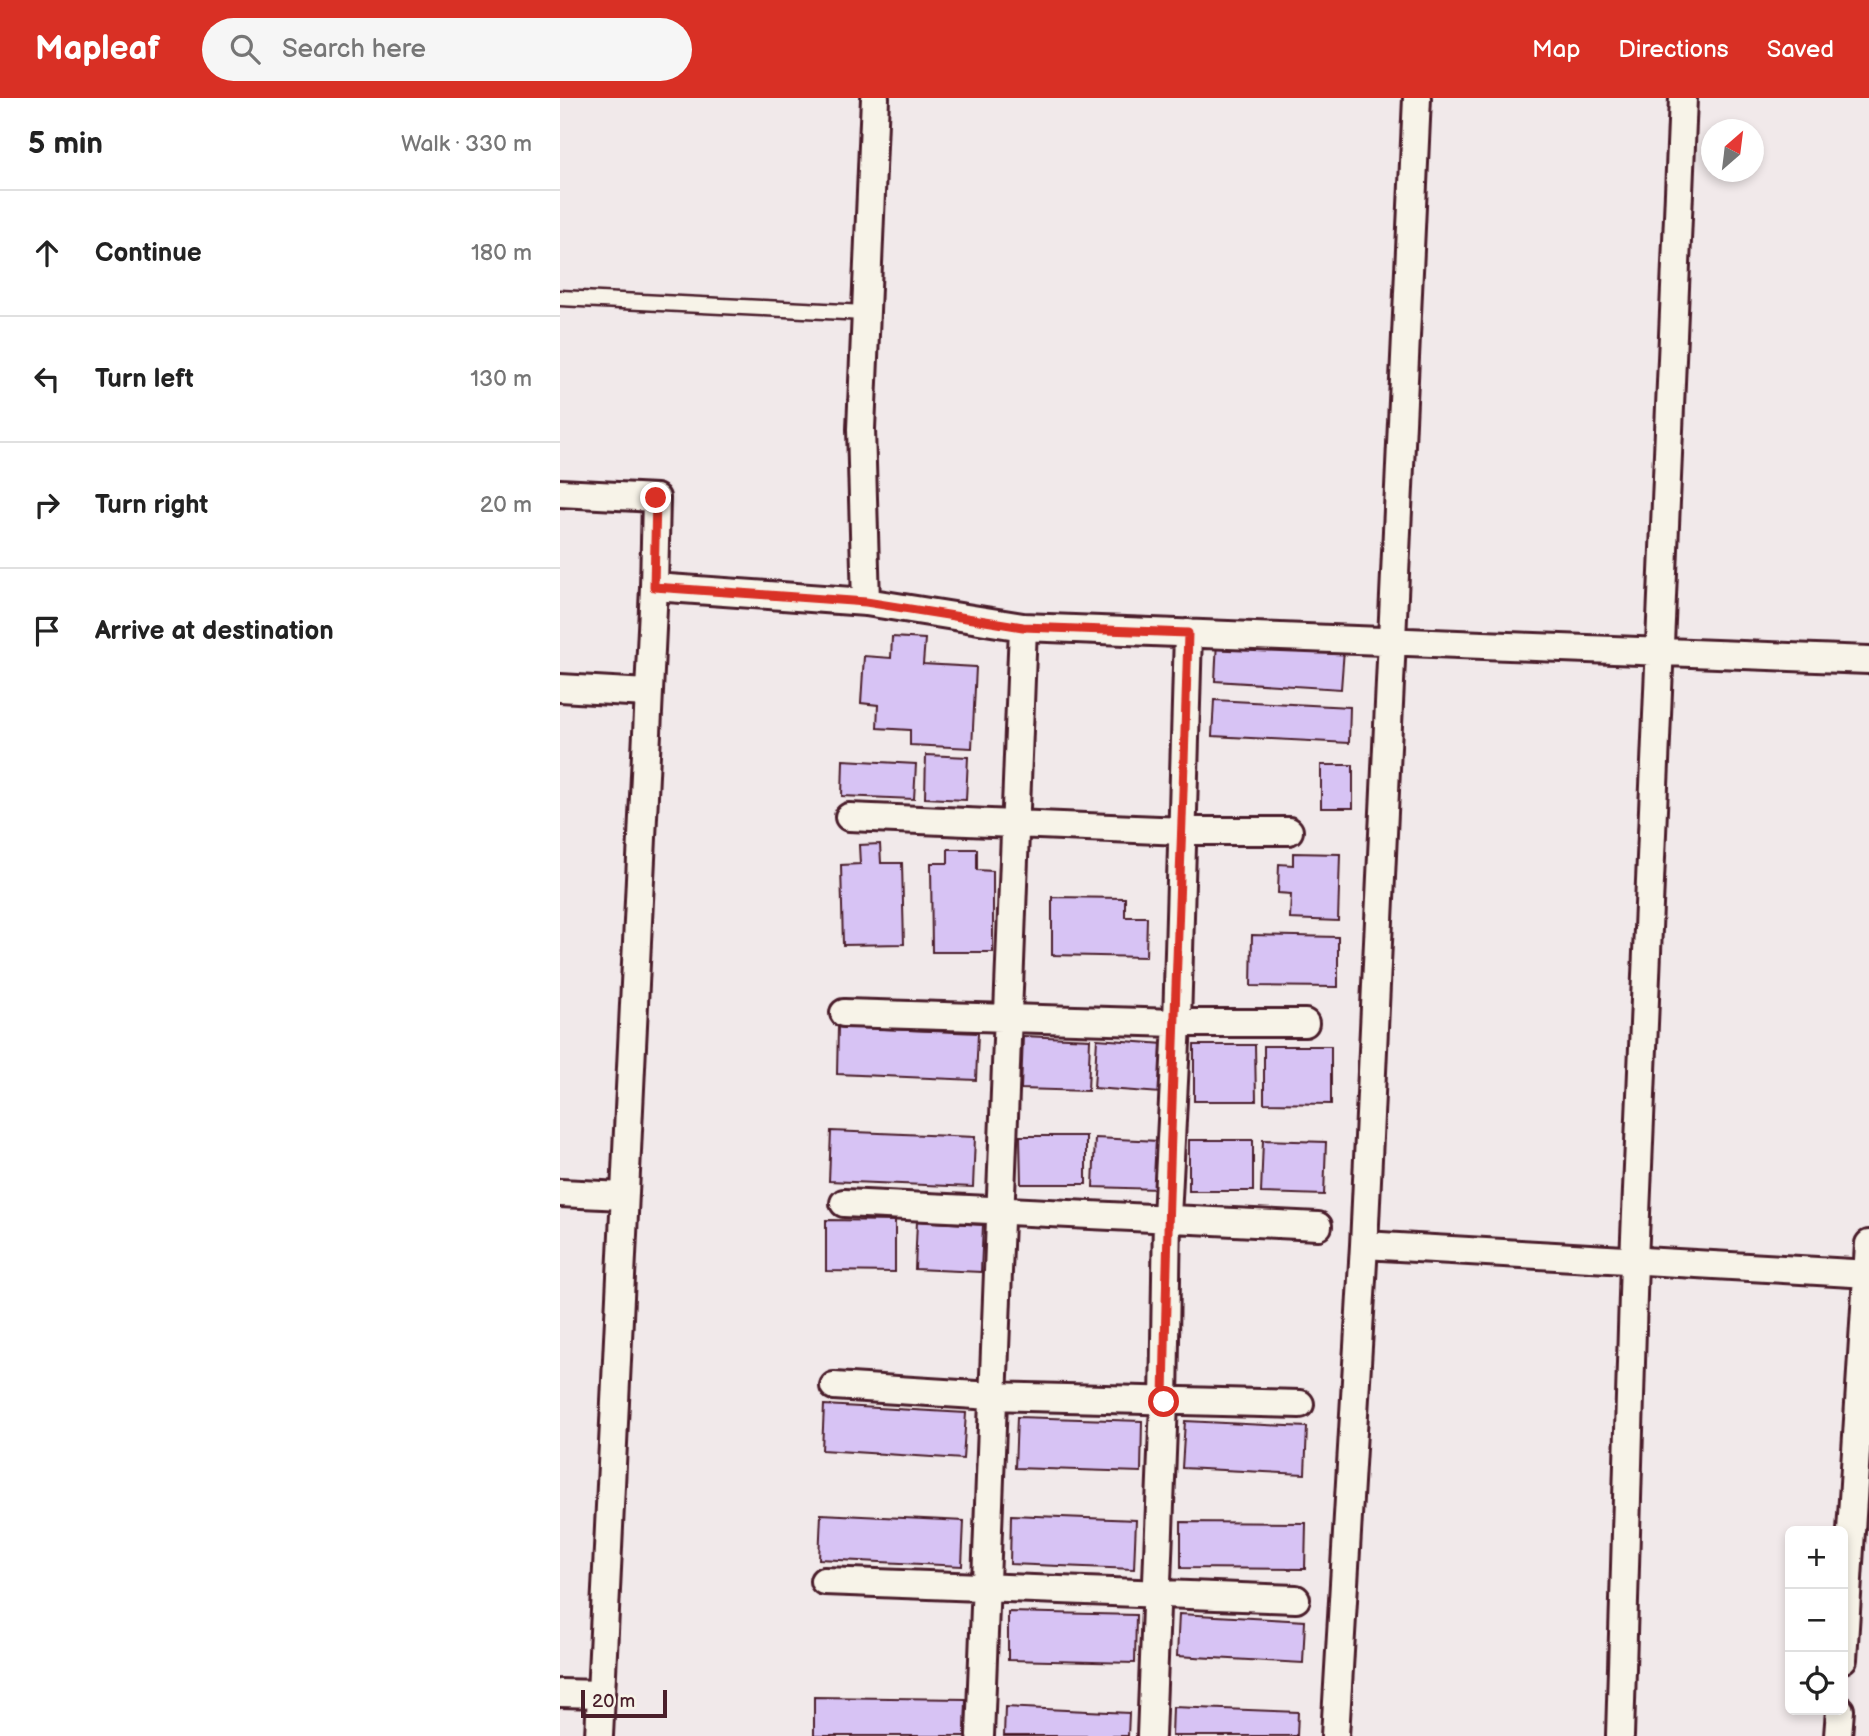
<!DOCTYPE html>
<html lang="en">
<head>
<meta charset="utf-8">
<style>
	:root { --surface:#fff; --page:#f6f6f6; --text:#222; --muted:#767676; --line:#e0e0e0; --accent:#d93025 }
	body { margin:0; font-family:"Balsamiq Sans",sans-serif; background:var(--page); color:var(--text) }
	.controls { position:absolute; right:21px; bottom:21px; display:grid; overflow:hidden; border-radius:10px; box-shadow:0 4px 10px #0003 }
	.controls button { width:63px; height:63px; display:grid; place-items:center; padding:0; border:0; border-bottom:2px solid var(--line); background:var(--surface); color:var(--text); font:35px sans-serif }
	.compass { position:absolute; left:1141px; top:21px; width:63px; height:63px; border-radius:50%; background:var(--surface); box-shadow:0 4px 10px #0003; rotate:28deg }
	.scale { position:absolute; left:21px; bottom:18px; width:86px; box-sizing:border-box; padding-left:7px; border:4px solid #4a1f2b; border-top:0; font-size:19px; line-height:24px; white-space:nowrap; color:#4a1f2b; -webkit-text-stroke:5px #f7f3e8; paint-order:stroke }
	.stop { position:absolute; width:21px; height:21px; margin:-16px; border:5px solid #d93025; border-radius:50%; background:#fff }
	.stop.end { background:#d93025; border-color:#fff; box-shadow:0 2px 7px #0008 }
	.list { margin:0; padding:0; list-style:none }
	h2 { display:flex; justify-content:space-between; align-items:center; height:91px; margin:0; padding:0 28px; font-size:30px }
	h2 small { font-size:23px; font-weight:400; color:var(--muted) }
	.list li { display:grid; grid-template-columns:46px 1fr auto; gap:21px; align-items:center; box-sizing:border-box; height:126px; padding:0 28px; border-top:2px solid var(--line) }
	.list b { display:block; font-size:26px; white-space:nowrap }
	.list em { font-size:23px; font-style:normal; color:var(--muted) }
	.icon { flex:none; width:38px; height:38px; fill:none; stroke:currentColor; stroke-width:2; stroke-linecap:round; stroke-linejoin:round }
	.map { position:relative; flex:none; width:1309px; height:1638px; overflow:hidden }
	header { display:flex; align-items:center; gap:42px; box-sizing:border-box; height:98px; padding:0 35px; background:var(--accent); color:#fff }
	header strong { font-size:33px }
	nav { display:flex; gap:38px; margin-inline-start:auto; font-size:24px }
	.search { width:490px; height:63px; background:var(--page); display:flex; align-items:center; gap:18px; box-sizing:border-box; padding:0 24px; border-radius:38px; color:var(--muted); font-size:26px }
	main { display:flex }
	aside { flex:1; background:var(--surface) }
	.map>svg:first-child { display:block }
	.building { fill:#d7c3f4; stroke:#4a1f2b; stroke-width:2 }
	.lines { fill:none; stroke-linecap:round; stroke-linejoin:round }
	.service-casing { stroke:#4a1f2b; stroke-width:19 }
	.minor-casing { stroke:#4a1f2b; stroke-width:32 }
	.service { stroke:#f7f3e8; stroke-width:14 }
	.minor { stroke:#f7f3e8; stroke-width:26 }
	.route { stroke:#d93025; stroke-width:9 }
</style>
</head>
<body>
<header>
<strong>Mapleaf</strong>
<div class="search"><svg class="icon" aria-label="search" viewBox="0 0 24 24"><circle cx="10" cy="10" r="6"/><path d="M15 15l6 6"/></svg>Search here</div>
<nav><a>Map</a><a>Directions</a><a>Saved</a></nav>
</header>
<main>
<aside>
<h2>5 min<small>Walk · 330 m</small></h2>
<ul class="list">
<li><svg class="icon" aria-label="ahead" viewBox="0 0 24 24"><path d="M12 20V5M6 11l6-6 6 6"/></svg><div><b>Continue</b></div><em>180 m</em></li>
<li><svg class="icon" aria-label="left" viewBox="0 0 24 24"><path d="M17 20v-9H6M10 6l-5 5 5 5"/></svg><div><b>Turn left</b></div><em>130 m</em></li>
<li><svg class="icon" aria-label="right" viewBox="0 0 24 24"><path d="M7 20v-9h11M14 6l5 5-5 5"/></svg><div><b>Turn right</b></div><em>20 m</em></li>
<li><svg class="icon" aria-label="arrive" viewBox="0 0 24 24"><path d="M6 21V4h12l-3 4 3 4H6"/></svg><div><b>Arrive at destination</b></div></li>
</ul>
</aside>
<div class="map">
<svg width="1309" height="1638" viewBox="0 0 1309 1638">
	<rect width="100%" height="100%" fill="#f1e9ea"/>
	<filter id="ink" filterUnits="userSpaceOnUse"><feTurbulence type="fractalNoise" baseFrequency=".0143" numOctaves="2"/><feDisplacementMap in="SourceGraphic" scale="14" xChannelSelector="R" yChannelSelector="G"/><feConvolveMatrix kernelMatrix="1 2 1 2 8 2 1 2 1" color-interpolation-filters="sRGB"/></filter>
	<g filter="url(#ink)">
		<path class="building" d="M332 539 365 541 363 566 416 569 412 650 350 647V632L317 630 318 607 301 605 304 558 331 560Z
			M657 542 784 551 781 591 655 583Z
			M654 602 790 609 789 645 652 638Z
			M366 657 408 659 406 702 365 700Z
			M283 662 356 666 354 701 282 698Z
			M761 667H793V710H761Z
			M320 746 321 765H342L344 846 283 847 281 767 300 766 299 747Z
			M388 751H417V772L433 773V854H372L371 765H388Z
			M733 755 780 756 778 823 730 821 731 796 718 795 719 766 733 767Z
			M492 799 565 800V819H587L586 859 492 857Z
			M692 837 778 839V889L691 888Z
			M278 929 418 935 416 982 277 976Z
			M463 938 530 941 528 993 461 991Z
			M537 941 604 946 601 995 534 990Z
			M634 947H695L696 1003H634Z
			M704 948H771V1006L704 1005Z
			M271 1033 415 1039 413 1089 269 1083Z
			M460 1038H526V1086H461Z
			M535 1040 599 1043 598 1091 533 1089Z
			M629 1042H693V1093H629Z
			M703 1042 766 1044 764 1097 701 1095Z
			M266 1122 335 1123V1174L266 1173Z
			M357 1123 423 1127 421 1174 355 1171Z
			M264 1307 406 1315 403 1361 262 1352Z
			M457 1319 582 1323 581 1374 455 1370Z
			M625 1323 747 1329 745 1376 622 1370Z
			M261 1416 404 1423 402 1468 259 1461Z
			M451 1417 576 1422 574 1471 450 1466Z
			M621 1424 746 1425 745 1471 621 1470Z
			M448 1514 576 1517 575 1565 448 1562Z
			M619 1516 745 1523 743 1565 617 1558Z
			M254 1599 406 1601 405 1638H254Z
			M445 1609 569 1615 568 1638H444Z
			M613 1609 738 1614 737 1638H612Z"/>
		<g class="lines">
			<defs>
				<path id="service" d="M0 200 305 215"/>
				<path id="minor" d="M0 395 96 400 94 489 39 1638
					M94 489 306 504 463 529 1309 562
					M306 504 301 331 315 0
					M0 590 87 595
					M289 719 623 733H729
					M284 915 617 925H745
					M0 1095 64 1098
					M284 1105 758 1128
					M804 1147 1309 1176
					M274 1288 432 1298 740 1306
					M264 1483 736 1501
					M1283 1561 1309 1146
					M0 1595 41 1596
					M420 1638 463 529
					M591 1638 604 1304 607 1119 617 925 628 535
					M775 1638 804 1147 857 0
					M1060 1638 1074 1163 1123 0
					M1278 1638 1280 1612"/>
			</defs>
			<use href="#service" class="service-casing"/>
			<use href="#minor" class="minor-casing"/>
			<use href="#service" class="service"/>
			<use href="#minor" class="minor"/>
		</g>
	</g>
	<g class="lines" filter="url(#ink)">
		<path class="route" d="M96 400 94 489 306 504 463 529 628 535C621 791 608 1048 604 1304"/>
	</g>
</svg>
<div class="controls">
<button>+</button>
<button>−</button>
<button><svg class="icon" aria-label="locate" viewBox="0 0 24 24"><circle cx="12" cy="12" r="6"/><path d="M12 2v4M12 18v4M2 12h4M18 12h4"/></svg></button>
</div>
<svg class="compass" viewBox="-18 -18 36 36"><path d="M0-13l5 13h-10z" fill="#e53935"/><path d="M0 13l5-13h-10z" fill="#767676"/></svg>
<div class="scale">20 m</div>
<div class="stop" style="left:604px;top:1304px"></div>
<div class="stop end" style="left:96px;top:400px"></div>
</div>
</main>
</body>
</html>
